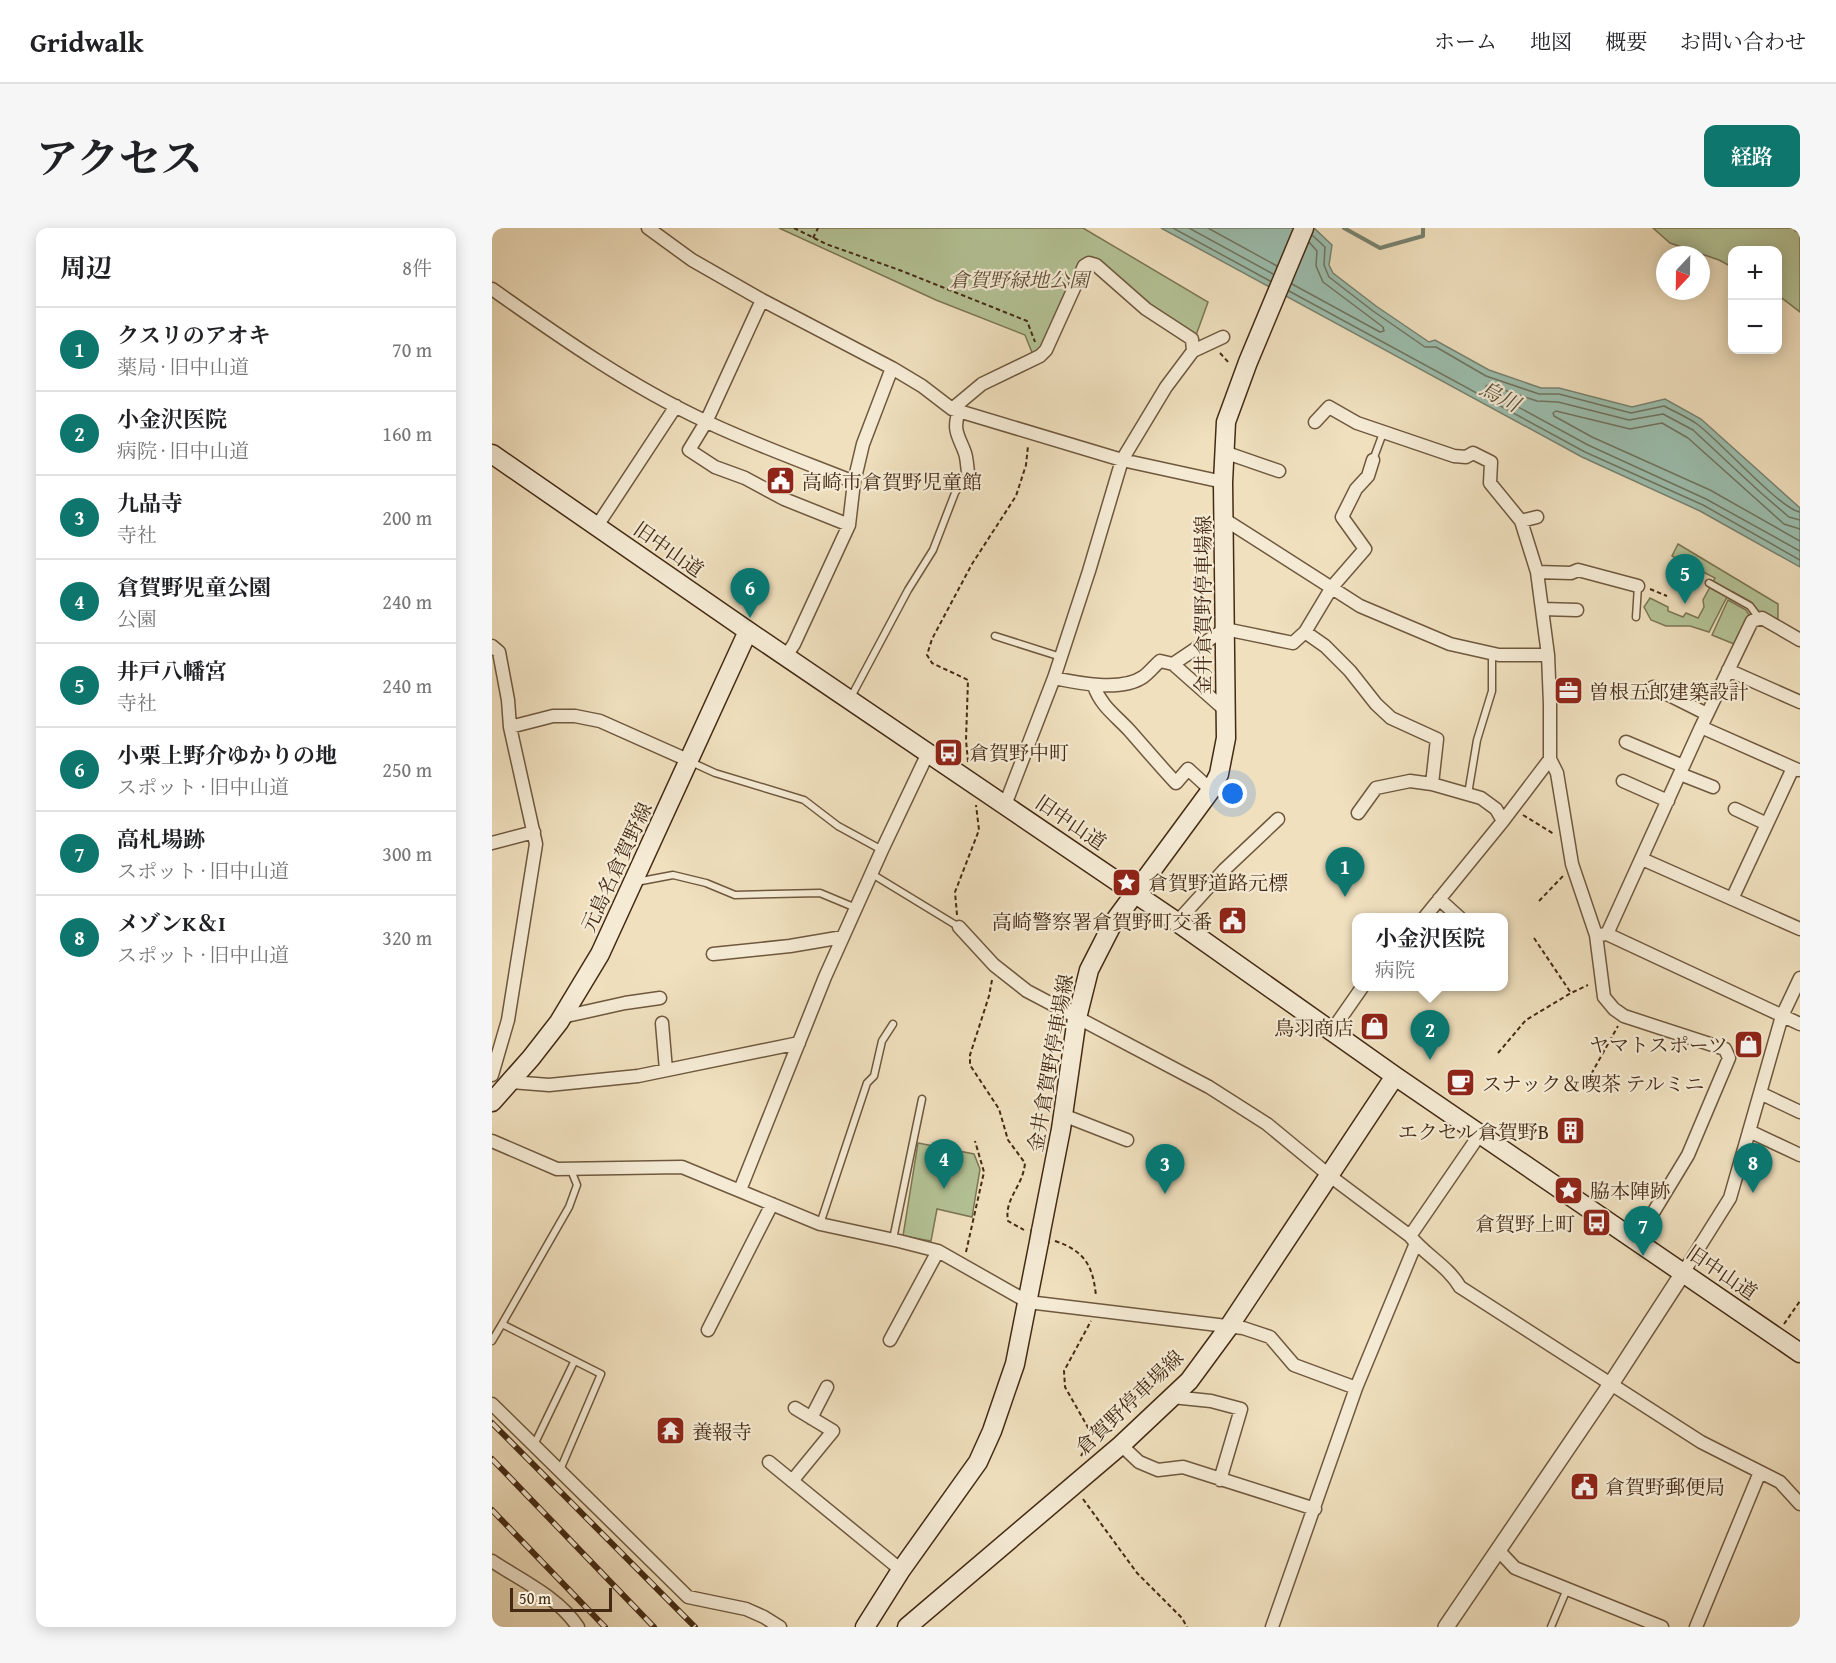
<!DOCTYPE html>
<html lang="ja">
<head>
<meta charset="utf-8">
<style>
	:root { --surface:#fff; --page:#f6f6f6; --text:#202124; --muted:#757577; --line:#e0e0e0; --accent:#0f766e }
	body { margin:0; font-family:"Gentium Book Plus","Noto Serif JP",serif; background:var(--page); color:var(--text) }
	.controls { position:absolute; right:18px; top:18px; display:grid; overflow:hidden; border-radius:12px; box-shadow:0 3px 15px #0003 }
	.controls button { width:54px; height:54px; display:grid; place-items:center; padding:0; border:0; border-bottom:2px solid var(--line); background:var(--surface); color:var(--text); font:30px sans-serif }
	.compass { position:absolute; left:1164px; top:18px; width:54px; height:54px; border-radius:50%; background:var(--surface); box-shadow:0 3px 15px #0003; rotate:202deg }
	.scale { position:absolute; left:18px; bottom:15px; width:102px; box-sizing:border-box; padding-left:6px; border:3px solid #442a14; border-top:0; font-size:16px; line-height:21px; white-space:nowrap; color:#442a14; -webkit-text-stroke:4px #f5ebd5; paint-order:stroke }
	.you { position:absolute; left:741px; top:566px; width:21px; height:21px; margin:-15px; border:4px solid #fff; border-radius:50%; background:#1a73e8; box-shadow:0 0 0 9px #1a73e833 }
	.badge { display:grid; place-items:center; width:39px; height:39px; border-radius:50%; background:var(--accent); color:#fff; font-size:20px; font-weight:700 }
	.pin { position:absolute; translate:-50% -50px; filter:drop-shadow(0 2px 3px #0008) }
	.pin::after { content:''; position:absolute; top:32px; width:21px; height:18px; background:inherit; clip-path:polygon(0 0,100% 0,50% 100%) }
	.popup { position:absolute; left:860px; top:685px; width:156px; height:78px; box-sizing:border-box; display:grid; place-content:center; border-radius:12px; background:var(--surface); filter:drop-shadow(0 2px 4px #0005); font-size:20px; white-space:nowrap; color:var(--muted) }
	.popup b { font-size:22px; color:var(--text) }
	.popup::after { content:''; position:absolute; left:50%; top:100%; margin-left:-12px; border:12px solid transparent; border-top-color:var(--surface) }
	.list { margin:0; padding:0; list-style:none }
	h2 { display:flex; justify-content:space-between; align-items:center; height:78px; margin:0; padding:0 24px; font-size:26px }
	h2 small { font-size:20px; font-weight:400; color:var(--muted) }
	.list li { display:grid; grid-template-columns:39px 1fr auto; gap:18px; align-items:center; box-sizing:border-box; height:84px; padding:0 24px; border-top:2px solid var(--line) }
	.list b { display:block; font-size:22px; white-space:nowrap }
	.list p { margin:0; font-size:20px; white-space:nowrap; color:var(--muted) }
	.list em { font-size:20px; font-style:normal; color:var(--muted) }
	.map { position:relative; flex:none; width:1308px; height:1399px; overflow:hidden; border-radius:12px }
	header { display:flex; align-items:center; gap:36px; box-sizing:border-box; height:84px; padding:0 30px; background:var(--surface); border-bottom:2px solid var(--line) }
	header strong { font-size:28px }
	nav { display:flex; gap:33px; margin-inline-start:auto; font-size:21px }
	.intro { display:flex; align-items:center; justify-content:space-between; box-sizing:border-box; height:144px; padding:0 36px }
	h1 { margin:0; font-size:42px }
	.button { padding:15px 27px; border-radius:12px; background:var(--accent); color:#fff; font-size:21px; font-weight:700 }
	main { display:flex; gap:36px; padding:0 36px }
	aside { flex:1; background:var(--surface); border-radius:12px; box-shadow:0 3px 15px #0003 }
	.map>svg:first-child { display:block }
	.green { fill:#b4c396; stroke:#7c7655; stroke-width:1.5 }
	.water { fill:#9bbdad; stroke:#788270; stroke-width:1.5 }
	.lines { fill:none; stroke-linecap:round; stroke-linejoin:round }
	.shore { stroke:#707460; stroke-width:1.5 }
	.stream { stroke:#788270; stroke-width:4 }
	.service-casing { stroke:#6f583e; stroke-width:9 }
	.minor-casing { stroke:#6f583e; stroke-width:15 }
	.tertiary-casing { stroke:#6f583e; stroke-width:18 }
	.secondary-casing { stroke:#442a14; stroke-width:21 }
	.path { stroke:#442a14; stroke-width:2; stroke-dasharray:4.5 3; stroke-linecap:butt }
	.service { stroke:#f5ebd5; stroke-width:6 }
	.minor { stroke:#f5ebd5; stroke-width:12 }
	.tertiary { stroke:#f5ebd5; stroke-width:15 }
	.secondary { stroke:#f5ebd5; stroke-width:18 }
	.rail-casing { stroke:#442a14; stroke-width:6 }
	.rail { stroke:#f5ebd5; stroke-width:4; stroke-dasharray:11; stroke-linecap:butt }
	.secondary-bridge-casing { stroke:#442a14; stroke-width:21; stroke-linecap:butt }
	.secondary-bridge { stroke:#f5ebd5; stroke-width:18 }
	.labels { text-anchor:middle; dominant-baseline:central; stroke-width:4.5; stroke-linejoin:round; paint-order:stroke }
	.park-label { font-size:20px; font-style:italic; fill:#605034; stroke:#f5ebd5 }
	.poi-label { font-size:20px; fill:#442a14; stroke:#f5ebd5; text-anchor:start }
	.street-label { font-size:20px; fill:#442a14; stroke:#f5ebd5 }
	.water-label { font-size:21px; font-style:italic; fill:#5a4f3a; stroke:#f5ebd5 }
</style>
</head>
<body>
<header>
<strong>Gridwalk</strong>
<nav><a>ホーム</a><a>地図</a><a>概要</a><a>お問い合わせ</a></nav>
</header>
<div class="intro"><h1>アクセス</h1><a class="button">経路</a></div>
<main>
<aside>
<h2>周辺<small>8件</small></h2>
<ul class="list">
<li><span class="badge">1</span><div><b>クスリのアオキ</b><p>薬局 · 旧中山道</p></div><em>70 m</em></li>
<li><span class="badge">2</span><div><b>小金沢医院</b><p>病院 · 旧中山道</p></div><em>160 m</em></li>
<li><span class="badge">3</span><div><b>九品寺</b><p>寺社</p></div><em>200 m</em></li>
<li><span class="badge">4</span><div><b>倉賀野児童公園</b><p>公園</p></div><em>240 m</em></li>
<li><span class="badge">5</span><div><b>井戸八幡宮</b><p>寺社</p></div><em>240 m</em></li>
<li><span class="badge">6</span><div><b>小栗上野介ゆかりの地</b><p>スポット · 旧中山道</p></div><em>250 m</em></li>
<li><span class="badge">7</span><div><b>高札場跡</b><p>スポット · 旧中山道</p></div><em>300 m</em></li>
<li><span class="badge">8</span><div><b>メゾンK＆I</b><p>スポット · 旧中山道</p></div><em>320 m</em></li>
</ul>
</aside>
<div class="map">
<svg width="1308" height="1399" viewBox="0 0 1308 1399">
	<rect width="100%" height="100%" fill="#f0e0be"/>
	<filter id="stains"><feTurbulence type="fractalNoise" baseFrequency=".00333" numOctaves="4"/><feColorMatrix values="0 0 0 0 .2 0 0 0 0 .09 0 0 0 0 .02 0 0 0 .5 -.17"/></filter>
	<radialGradient id="worn" r=".72"><stop offset=".6" stop-color="#630" stop-opacity="0"/><stop offset="1" stop-color="#630" stop-opacity=".3"/></radialGradient>
	<path class="green" d="M287 0H591L716 74 703 110 598 32 551 119 541 127 533 107 444 72Z
		M1161 0H1308V84L1286 67V22H1240V39L1227 32 1178 15Z
		M1186 316 1286 376V390L1282 392 1267 387 1259 374 1241 364 1235 369 1217 404 1198 398H1174L1159 392 1152 379 1158 370 1176 379V383L1191 389 1194 385 1206 390 1212 379 1211 372 1223 350 1180 328Z
		M1236 372 1254 382 1258 388 1242 416 1220 407Z
		M426 915 482 926 488 941 480 989 445 981 439 1013 411 1008Z"/>
	<path class="water" d="M669 0H822L840 17 837 37 841 45 884 78 937 114 943 112 997 142 1049 160H1067L1140 179 1173 171 1209 191 1308 280V339L1208 283 1090 229Z"/>
	<g class="lines">
		<path class="shore" d="M681 0 778 53
			M697 0 781 46
			M716 0 785 38
			M820 7 833 19 832 37 837 49 881 83 933 119H944L994 148 1047 166H1067L1139 185 1172 178C1183 184 1195 189 1205 196 1226 211 1289 282 1308 284
			M800 56 888 104 892 103 891 99 831 54 824 38 825 23 817 14
			M797 63 1093 224 1211 277 1308 332
			M1308 292 1297 289 1269 265 1201 202 1171 186 1137 192 1066 174 1045 173 997 157 994 158 995 162 1096 217 1214 271 1308 323
			M1308 301 1292 296 1196 210 1170 195 1138 201 1064 183 1061 185 1062 188 1100 209 1218 262 1308 313"/>
		<path class="stream" d="M852 0 888 20 931 8V0"/>
		<defs>
			<path id="service" d="M1306 0 1308 1
				M881 232 891 205
				M1217 355 1258 378 1267 390
				M1144 389 1146 358
				M503 408 569 429
				M359 469 416 362 441 322 463 265 476 244
				M199 534 223 545 312 572 346 598 390 622
				M976 566 985 512 1000 463V426
				M380 646 467 699
				M144 654 181 647 214 655 243 667 328 665 364 680
				M328 996 375 855 382 848 390 813 401 796
				M401 1011 430 871
				M0 1113 10 1096
				M42 1217 82 1134
				M68 1242 109 1146 10 1096 77 979 85 957 79 942
				M1059 1399 1075 1361"/>
			<path id="minor" d="M156 0 200 32 270 72 400 140 430 158 460 181 630 232 731 254
				M0 61C68 109 138 158 213 193 261 216 312 234 362 254
				M270 72 214 194 197 222 223 239 253 250 292 271 357 297
				M701 123 731 109
				M460 181 490 156 548 128 554 122 592 38 597 35 604 37 654 81 700 111 701 123 674 159 630 232 597 343 562 450 513 577
				M467 183C460 203 467 208 473 225 475 231 475 238 476 244
				M823 194 837 179 865 195 962 228 974 229 981 225 999 234 998 255 1029 293 1045 344 1056 427 1058 476V531L1065 545 1080 636 1104 707 1112 769 1122 781 1132 788 1233 821 1237 830 1196 927 1144 1013
				M732 224 787 243
				M732 291 868 378 958 416 1007 427H1056
				M1029 293 1045 289
				M105 298 184 178
				M1045 344 1079 345 1086 342 1146 358
				M1050 381 1085 382
				M813 404 833 418 858 443 884 476 899 490 945 511 940 556
				M0 418 7 424 16 472 18 499 44 616 16 792 0 847
				M294 428 302 416 357 297 362 254 371 216 400 140
				M681 436 733 401 801 415 813 404 840 359 873 321 850 289 864 261 876 248 881 232
				M1236 442 1308 474
				M562 450C586 455 629 464 651 449 657 445 662 438 668 433L681 436 733 482
				M602 458C609 478 623 487 637 502 653 520 668 538 684 555L696 541 719 562
				M1161 459 1215 486
				M18 499 61 488H83L108 493 198 533
				M1209 499 1306 542
				M1134 514 1191 538
				M1188 546 1221 559
				M1131 553 1176 573
				M1243 581 1275 596
				M866 585 884 560 918 553 940 556 989 570 1004 581 1011 593
				M0 615 42 604
				M1150 631 1308 701
				M947 671 968 690
				M1240 671 1301 540
				M932 690 1011 593 1058 531
				M685 694 732 642 786 591
				M467 699 502 737 535 763 717 859 775 896 838 948 918 1008C933 1027 956 1038 968 1059L1209 1214 1288 1254 1308 1276
				M1115 706 1209 499 1260 393 1270 390 1308 412
				M1107 707 1115 706 1308 796
				M221 726 298 718 351 709
				M70 789 133 775 168 770
				M170 795 174 842
				M839 804 871 758
				M19 854 57 857 146 848 307 815
				M1268 865 1308 884
				M571 887 635 912
				M1257 903 1308 927
				M0 913 65 941 190 939 328 996 407 1013 446 1023 536 1074 751 1100 778 1109 802 1137 864 1160
				M248 962 333 749 390 622 436 525
				M918 1008 988 906
				M1191 1045 1238 970 1290 788 1308 750
				M216 1102 280 976
				M398 1112 446 1023
				M680 1169 719 1173 749 1181 728 1252
				M0 1176 196 1369 254 1381 272 1389 288 1399
				M319 1190 335 1159
				M629 1217 647 1234 666 1242 691 1239 823 1281
				M277 1234 409 1342
				M300 1253 341 1203 303 1180
				M1007 1323 1023 1340 1170 1399
				M0 1333C30 1353 66 1369 86 1399
				M780 1399 864 1160 924 1015
				M1204 1399 1268 1244"/>
			<path id="tertiary" d="M954 1399 1119 1156 1191 1045"/>
			<path id="secondary" d="M0 226 256 403 685 694 903 848 1308 1125
				M0 874 39 830 67 794 108 726 256 403
				M549 1003 569 901 585 790 597 742 621 695 719 562 727 546 734 510 731 254 734 194 756 134 812 0
				M373 1399 409 1342 486 1234 500 1203 523 1136 547 1014
				M415 1399 629 1217 697 1153 736 1100 903 848"/>
		</defs>
		<use href="#service" class="service-casing"/>
		<use href="#minor" class="minor-casing"/>
		<use href="#tertiary" class="tertiary-casing"/>
		<use href="#secondary" class="secondary-casing"/>
		<path class="path" d="M302 0 334 16 410 43 535 93 543 114
			M321 10 326 0
			M728 125 738 136
			M1158 361 1175 368
			M476 534 474 512 476 452 440 435 435 427 440 411 480 336 524 268 534 237 536 218
			M1031 587 1062 606
			M1047 673 1071 648
			M465 687 463 664 487 602 484 577
			M1042 710 1079 765
			M500 752 497 768 478 827V837L507 881 516 912 533 935C531 959 512 970 516 993L532 1002
			M1006 825 1034 792 1079 765 1096 757
			M1092 859 1126 798
			M563 1013C593 1023 601 1038 604 1068
			M474 1024 492 944 483 913
			M1292 1096 1308 1073
			M589 1228 596 1216 598 1203 573 1159 572 1143 599 1093
			M591 1271 645 1345 690 1390 695 1399"/>
		<use href="#service" class="service"/>
		<use href="#minor" class="minor"/>
		<use href="#tertiary" class="tertiary"/>
		<use href="#secondary" class="secondary"/>
		<defs>
			<path id="rail" d="M0 1195 203 1399
				M0 1231 162 1399
				M0 1282 113 1399"/>
		</defs>
		<use href="#rail" class="rail-casing"/>
		<use href="#rail" class="rail"/>
		<defs>
			<path id="secondary-bridge" d="M547 1014 549 1003"/>
		</defs>
		<use href="#secondary-bridge" class="secondary-bridge-casing"/>
		<use href="#secondary-bridge" class="secondary-bridge"/>
	</g>
	<defs>
		<symbol id="civic-square" viewBox="-11 -11 22 22"><rect x="-9" y="-9" width="18" height="18" rx="4" fill="#8f2418" stroke="#f5ebd5"/><path d="M-.6-6.5H3V-4.5H.6V-3L4-1V1h2V6H-6V1h2V-1L-.6-3ZM-1.2 2.5V6h2.4V2.5Z" fill="#fff"/></symbol>
		<symbol id="office-square" viewBox="-11 -11 22 22"><rect x="-9" y="-9" width="18" height="18" rx="4" fill="#8f2418" stroke="#f5ebd5"/><path d="M-6-3h4V-5.5h4V-3h4V5H-6ZM-1-4.5V-3h2v-1.5ZM-6 0V1H6V0Z" fill="#fff"/></symbol>
		<symbol id="bus-square" viewBox="-11 -11 22 22"><rect x="-9" y="-9" width="18" height="18" rx="4" fill="#8f2418" stroke="#f5ebd5"/><path d="M-5-6H5V4H4V6H2V4H-2V6H-4V4H-5ZM-3.5-4V0h7V-4ZM-3.5 1.2v1.5H-2V1.2ZM2 1.2v1.5H3.5V1.2Z" fill="#fff"/></symbol>
		<symbol id="sight-square" viewBox="-11 -11 22 22"><rect x="-9" y="-9" width="18" height="18" rx="4" fill="#8f2418" stroke="#f5ebd5"/><path d="M0-6L1.8-2.2L6-1.7L2.9 1.2L3.7 5.4L0 3.3L-3.7 5.4L-2.9 1.2L-6-1.7L-1.8-2.2Z" fill="#fff"/></symbol>
		<symbol id="shop-square" viewBox="-11 -11 22 22"><rect x="-9" y="-9" width="18" height="18" rx="4" fill="#8f2418" stroke="#f5ebd5"/><path d="M-5-2.5h2.3a2.7 3.5 0 0 1 5.4 0H5L5.5 6h-11ZM-1.5-2.5h3a1.5 2.3 0 0 0-3 0Z" fill="#fff"/></symbol>
		<symbol id="cafe-square" viewBox="-11 -11 22 22"><rect x="-9" y="-9" width="18" height="18" rx="4" fill="#8f2418" stroke="#f5ebd5"/><path d="M-5.5-4.5H6V0H3Q3 3.5 0 3.5H-2.5Q-5.5 3.5-5.5 0ZM3-3.2v2h1.7v-2ZM-6 4.5H4V6H-6Z" fill="#fff"/></symbol>
		<symbol id="building-square" viewBox="-11 -11 22 22"><rect x="-9" y="-9" width="18" height="18" rx="4" fill="#8f2418" stroke="#f5ebd5"/><path d="M-4-6H4V6H1V3H-1V6H-4ZM-2.5-4.3h1.7v1.8h-1.7ZM.8-4.3h1.7v1.8H.8ZM-2.5-1h1.7V.8h-1.7ZM.8-1h1.7V.8H.8Z" fill="#fff"/></symbol>
		<symbol id="temple-square" viewBox="-11 -11 22 22"><rect x="-9" y="-9" width="18" height="18" rx="4" fill="#8f2418" stroke="#f5ebd5"/><path d="M0-6L5-2H3V0L6.5 2.5H4V6H1.5V3h-3V6H-4V2.5H-6.5L-3 0V-2H-5Z" fill="#fff"/></symbol>
	</defs>
	<g fill-rule="evenodd">
		<use href="#civic-square" x="272" y="236" width="33" height="33"/>
		<use href="#office-square" x="1060" y="446" width="33" height="33"/>
		<use href="#bus-square" x="440" y="508" width="33" height="33"/>
		<use href="#sight-square" x="618" y="638" width="33" height="33"/>
		<use href="#civic-square" x="724" y="676" width="33" height="33"/>
		<use href="#shop-square" x="866" y="782" width="33" height="33"/>
		<use href="#shop-square" x="1240" y="800" width="33" height="33"/>
		<use href="#cafe-square" x="952" y="838" width="33" height="33"/>
		<use href="#building-square" x="1062" y="886" width="33" height="33"/>
		<use href="#sight-square" x="1060" y="946" width="33" height="33"/>
		<use href="#bus-square" x="1088" y="978" width="33" height="33"/>
		<use href="#temple-square" x="162" y="1186" width="33" height="33"/>
		<use href="#civic-square" x="1076" y="1242" width="33" height="33"/>
	</g>
	<g class="labels">
		<g class="park-label">
			<text x="527" y="51">倉賀野緑地公園</text>
		</g>
		<g class="poi-label">
			<text x="310" y="253">高崎市倉賀野児童館</text>
			<text x="1097" y="463">曽根五郎建築設計</text>
			<text x="477" y="524">倉賀野中町</text>
			<text x="656" y="654">倉賀野道路元標</text>
			<text x="720" y="693" text-anchor="end">高崎警察署倉賀野町交番</text>
			<text x="862" y="799" text-anchor="end">鳥羽商店</text>
			<text x="1236" y="816" text-anchor="end">ヤマトスポーツ</text>
			<text x="990" y="855">スナック＆喫茶 テルミニ</text>
			<text x="1057" y="903" text-anchor="end">エクセル倉賀野B</text>
			<text x="1098" y="962">脇本陣跡</text>
			<text x="1083" y="995" text-anchor="end">倉賀野上町</text>
			<text x="200" y="1203">養報寺</text>
			<text x="1113" y="1258">倉賀野郵便局</text>
		</g>
		<g class="street-label">
			<text transform="translate(177 321) rotate(35)">旧中山道</text>
			<text transform="translate(710 377) rotate(-90)">金井倉賀野停車場線</text>
			<text transform="translate(579 594) rotate(34)">旧中山道</text>
			<text transform="translate(124 639) rotate(-65)">元島名倉賀野線</text>
			<text transform="translate(558 835) rotate(-80)">金井倉賀野停車場線</text>
			<text transform="translate(1230 1044) rotate(34)">旧中山道</text>
			<text transform="translate(637 1174) rotate(-44)">倉賀野停車場線</text>
		</g>
		<g class="water-label">
			<text transform="translate(1008 168) rotate(27)">烏川</text>
		</g>
	</g>
	<rect width="100%" height="100%" filter="url(#stains)"/>
	<rect width="100%" height="100%" fill="url(#worn)"/>
</svg>
<div class="controls">
<button>+</button>
<button>−</button>
</div>
<svg class="compass" viewBox="-18 -18 36 36"><path d="M0-13l5 13h-10z" fill="#e53935"/><path d="M0 13l5-13h-10z" fill="#757577"/></svg>
<div class="scale">50 m</div>
<div class="you"></div>
<div class="pin badge" style="left:853px;top:669px">1</div>
<div class="pin badge" style="left:938px;top:832px">2</div>
<div class="popup"><b>小金沢医院</b>病院</div>
<div class="pin badge" style="left:673px;top:966px">3</div>
<div class="pin badge" style="left:452px;top:961px">4</div>
<div class="pin badge" style="left:1193px;top:376px">5</div>
<div class="pin badge" style="left:258px;top:390px">6</div>
<div class="pin badge" style="left:1151px;top:1028px">7</div>
<div class="pin badge" style="left:1261px;top:965px">8</div>
</div>
</main>
</body>
</html>
